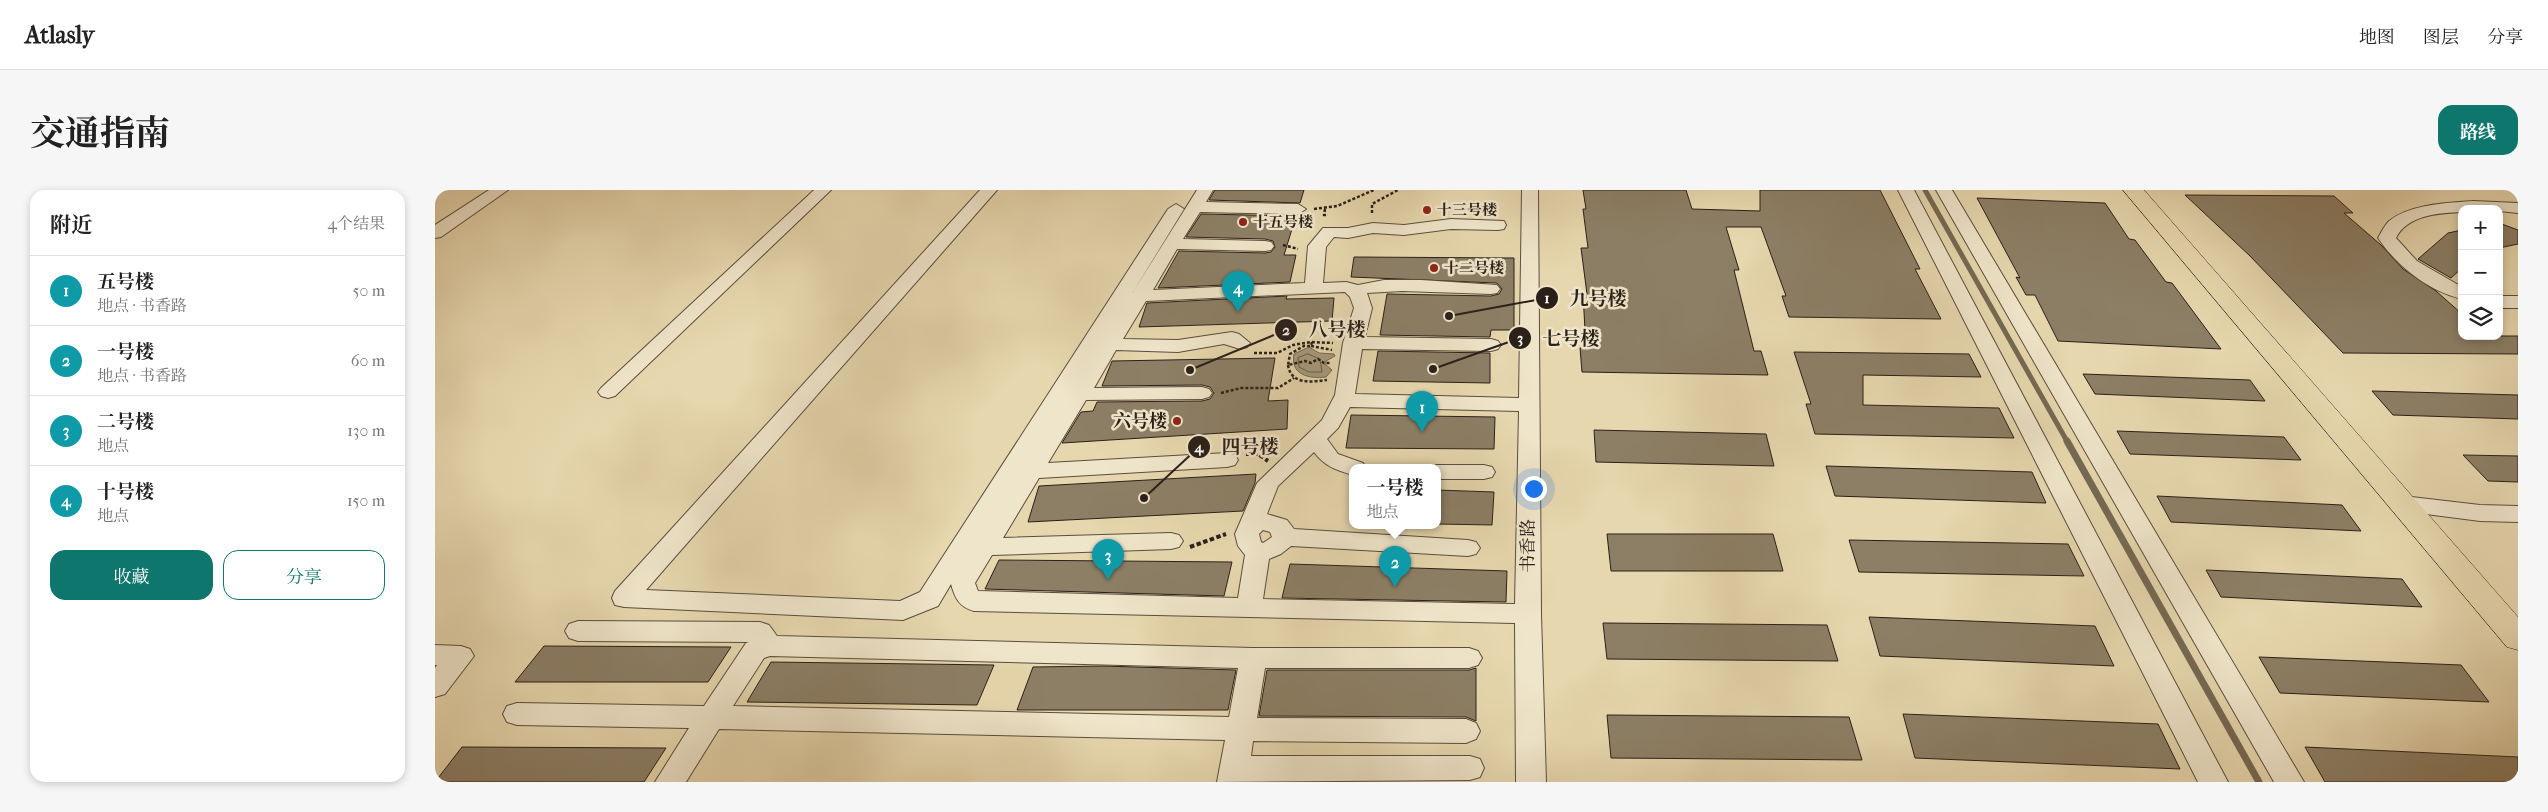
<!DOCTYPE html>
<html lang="zh">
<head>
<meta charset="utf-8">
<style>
	:root { --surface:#fff; --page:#f6f6f6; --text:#222; --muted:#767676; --line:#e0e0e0; --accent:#0f766e }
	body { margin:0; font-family:"IM FELL French Canon","Noto Serif SC",serif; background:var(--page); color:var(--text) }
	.controls { position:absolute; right:15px; top:15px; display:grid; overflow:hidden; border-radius:10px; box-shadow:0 2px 8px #0003 }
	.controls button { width:45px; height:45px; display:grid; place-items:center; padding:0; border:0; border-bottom:1px solid var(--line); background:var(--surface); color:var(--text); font:25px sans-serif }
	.you { position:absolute; left:1098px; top:298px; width:18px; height:18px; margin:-12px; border:4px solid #fff; border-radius:50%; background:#1a73e8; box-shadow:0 0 0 8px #1a73e833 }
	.badge { display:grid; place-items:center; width:32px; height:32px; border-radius:50%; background:var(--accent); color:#fff; font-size:16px; font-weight:700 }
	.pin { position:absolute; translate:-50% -41px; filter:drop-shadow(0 1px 2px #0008) }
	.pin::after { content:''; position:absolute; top:26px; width:18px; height:15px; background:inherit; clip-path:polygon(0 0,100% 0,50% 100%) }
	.popup { position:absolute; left:914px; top:274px; width:92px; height:65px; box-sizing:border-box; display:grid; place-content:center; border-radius:10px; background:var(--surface); filter:drop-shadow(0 1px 4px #0005); font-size:16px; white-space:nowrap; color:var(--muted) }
	.popup b { font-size:19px; color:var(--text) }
	.popup::after { content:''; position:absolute; left:50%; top:100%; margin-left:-10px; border:10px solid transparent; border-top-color:var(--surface) }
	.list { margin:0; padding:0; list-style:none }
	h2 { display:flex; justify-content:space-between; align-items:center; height:65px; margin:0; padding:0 20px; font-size:21px }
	h2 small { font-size:16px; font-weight:400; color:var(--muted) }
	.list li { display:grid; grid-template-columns:32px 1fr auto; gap:15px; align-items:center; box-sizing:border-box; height:70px; padding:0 20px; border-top:1px solid var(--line) }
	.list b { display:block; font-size:19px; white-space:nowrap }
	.list p { margin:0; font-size:16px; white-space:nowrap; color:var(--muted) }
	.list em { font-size:16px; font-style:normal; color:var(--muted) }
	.actions { display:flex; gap:10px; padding:15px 20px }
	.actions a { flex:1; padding:11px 0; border:1px solid var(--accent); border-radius:15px; text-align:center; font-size:18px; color:var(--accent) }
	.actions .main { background:var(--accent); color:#fff }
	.icon { flex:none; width:28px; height:28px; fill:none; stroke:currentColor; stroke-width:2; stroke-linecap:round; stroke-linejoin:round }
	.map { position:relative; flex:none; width:2083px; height:592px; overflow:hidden; border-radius:15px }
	header { display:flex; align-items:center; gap:30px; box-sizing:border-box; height:70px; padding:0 25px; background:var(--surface); border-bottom:1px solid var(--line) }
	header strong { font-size:24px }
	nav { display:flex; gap:28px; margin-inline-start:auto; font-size:18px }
	.intro { display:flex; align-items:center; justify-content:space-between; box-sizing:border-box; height:120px; padding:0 30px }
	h1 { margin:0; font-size:35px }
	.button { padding:12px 22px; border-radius:15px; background:var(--accent); color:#fff; font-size:18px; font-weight:700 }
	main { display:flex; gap:30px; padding:0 30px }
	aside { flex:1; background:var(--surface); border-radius:15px; box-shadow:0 2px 8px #0003 }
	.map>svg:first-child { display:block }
	.water { fill:#a7997b; stroke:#756954 }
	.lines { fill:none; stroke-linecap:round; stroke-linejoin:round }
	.shore { stroke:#685c4a; stroke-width:1 }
	.stream-far1 { stroke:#756954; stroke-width:5 }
	.stream { stroke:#756954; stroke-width:7 }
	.building { fill:#8c7f66; stroke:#2a2019 }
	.minor-casing { stroke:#594e3e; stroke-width:2 }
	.major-casing { stroke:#2a2019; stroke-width:1 }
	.path-far1 { stroke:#2a2019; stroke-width:2.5; stroke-dasharray:3 2; stroke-linecap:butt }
	.path { stroke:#2a2019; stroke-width:4; stroke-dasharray:4.5 2.5; stroke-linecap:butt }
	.minor { fill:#efe5ca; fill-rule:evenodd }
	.major { fill:#e7d7ae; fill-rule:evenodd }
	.poi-dot { fill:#8f2418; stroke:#efe5ca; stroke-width:2 }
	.labels { text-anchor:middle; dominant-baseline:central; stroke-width:5; stroke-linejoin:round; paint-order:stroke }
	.far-poi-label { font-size:15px; font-weight:bold; fill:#2a2019; stroke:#efe5ca; text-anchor:start }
	.poi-label { font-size:18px; font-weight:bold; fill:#2a2019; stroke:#efe5ca; text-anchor:end }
	.street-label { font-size:18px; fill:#2a2019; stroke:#efe5ca }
	.leader { fill:none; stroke:#2a2019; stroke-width:2 }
	.callout-dot { fill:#2a2019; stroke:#efe5ca; stroke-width:2 }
	.mark-label { font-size:15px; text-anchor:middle; font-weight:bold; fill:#fff }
	.callout-label { font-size:19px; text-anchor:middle; font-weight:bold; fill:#2a2019; stroke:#efe5ca; stroke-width:5; stroke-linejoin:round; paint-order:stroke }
</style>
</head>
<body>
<header>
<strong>Atlasly</strong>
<nav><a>地图</a><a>图层</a><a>分享</a></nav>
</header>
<div class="intro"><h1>交通指南</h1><a class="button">路线</a></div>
<main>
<aside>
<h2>附近<small>4个结果</small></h2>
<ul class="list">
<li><span class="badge" style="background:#0f9aa8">1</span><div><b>五号楼</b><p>地点 · 书香路</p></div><em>50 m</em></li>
<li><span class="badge" style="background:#0f9aa8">2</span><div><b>一号楼</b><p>地点 · 书香路</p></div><em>60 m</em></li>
<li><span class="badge" style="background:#0f9aa8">3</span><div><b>二号楼</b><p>地点</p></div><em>130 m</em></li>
<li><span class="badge" style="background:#0f9aa8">4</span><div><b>十号楼</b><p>地点</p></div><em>150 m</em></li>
</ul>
<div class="actions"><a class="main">收藏</a><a>分享</a></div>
</aside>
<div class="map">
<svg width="2083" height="592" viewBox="0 0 2083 592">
	<rect width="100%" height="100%" fill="#e7d7ae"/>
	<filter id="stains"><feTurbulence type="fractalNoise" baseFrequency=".004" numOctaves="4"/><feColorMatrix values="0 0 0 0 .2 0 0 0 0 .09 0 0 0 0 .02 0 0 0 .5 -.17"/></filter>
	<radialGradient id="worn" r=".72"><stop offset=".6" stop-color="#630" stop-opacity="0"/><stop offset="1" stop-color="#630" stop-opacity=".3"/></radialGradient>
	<path class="water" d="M874 157 884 163 899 164 900 166 891 171 890 174 897 180 891 187C874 189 855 185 859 164Z"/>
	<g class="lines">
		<path class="shore" d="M873 164 885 169 887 182H874L864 177 863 168Z"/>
		<path class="stream-far1" d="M1490 0 1633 253"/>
		<path class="stream" d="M1632 251 1824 592"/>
	</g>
	<path class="building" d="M780 0H869L865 13 774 10Z
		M1148 0H1251L1257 19 1325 21V0H1445L1485 79H1480L1506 129 1354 127 1347 106H1351L1326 37H1291L1304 80H1299L1319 161H1326L1333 185 1147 182 1145 158H1151L1148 104H1152L1146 58H1153L1148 19H1151Z
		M1750 5 1899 6 1918 23H1909L1946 55 1968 79 2001 101 2027 124V146H2083V164L1908 163 1815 66Z
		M1542 8 1670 13 1694 49 1700 50 1731 92 1737 93 1786 159 1623 151 1600 105H1591L1581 87 1585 88Z
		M766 24 861 26 849 65H861L855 92 723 98 744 61 830 63 836 62 840 57 838 51 830 49 751 47Z
		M2064 33 2083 40V54L2064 58Z
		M2027 40V78L2016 88 1983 69 2013 43Z
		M919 67 1079 68V140H1056L1055 147 945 145 952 104 1056 106 1064 104 1067 99 1062 93 916 87Z
		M852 106 851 109 899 108 897 131 704 137 712 113Z
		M943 161 1055 163V193L938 191Z
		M1359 162 1534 164 1546 187 1428 185V215L1564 218 1579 248 1380 244 1371 214H1376Z
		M840 168 833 211 853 210 852 239 627 253 646 222 658 221 662 212 767 211 775 209 779 203 775 197 767 195 667 196 677 171Z
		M1648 184 1815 190 1830 211 1660 204Z
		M1937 201 2083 205V229L1958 225Z
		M916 225 1060 227 1059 259 911 258Z
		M1159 240 1331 244 1339 276 1161 272Z
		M1682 241 1849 247 1866 270 1695 264Z
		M2028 265 2083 266V292L2053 291Z
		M1391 276 1597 282 1611 313 1400 306Z
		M821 284 820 293 808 321 593 332 604 296Z
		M1002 300 1059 302 1057 335 1002 334Z
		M1722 306 1907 315 1926 341 1736 332Z
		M1172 344H1338L1348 381H1176Z
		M1414 350 1633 354 1649 386 1424 382Z
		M564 370 797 372 789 406 550 399Z
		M855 374 1072 381 1071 412 847 408Z
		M1771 380 1967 389 1987 417 1786 407Z
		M1434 427 1660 436 1679 476 1445 466Z
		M1168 433 1392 435 1403 471 1172 469Z
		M109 456 296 457 273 492H80Z
		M1824 467 2026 475 2054 512 1845 503Z
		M336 472 559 475 542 515 312 512Z
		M668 476 801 480 793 520H582L598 477Z
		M1041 478V531L1031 527 824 526 832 480H1034Z
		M1468 524 1723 534 1745 579 1480 568Z
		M1172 525 1414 527 1427 570 1176 568Z
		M27 557 231 558 209 592H0Z
		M1870 557 2083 567V592H1890Z"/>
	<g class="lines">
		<defs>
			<path id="minor" d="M54 0H73L6 47 0 48V35Z
				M379 0H396L180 206 173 208 166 206 163 202 166 198Z
				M545 0H562L211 400 465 411 485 402 733 19 741 14 749 19 698 102 762 0H778L771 12 863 14 871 19 863 24 765 22 748 49 830 51 836 52 839 56 836 60 830 61 742 59 718 100 870 93 873 56 888 38H913L938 33 969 35 1016 29 1069 31 1071 35 1069 39 1063 40 1016 39 969 45 938 43 913 48 899 47 891 57 888 93 911 92 923 95 949 90H986L1062 95 1065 99 1062 103 1056 104 967 101 932 103 937 118 930 147 1056 149 1063 151 1066 155 1063 159 1056 161 927 159 920 204 1084 208 1087 0H1103L1106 424 1111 592H1081L1080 433 539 421C524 417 520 408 516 394L503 416 468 430 189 417 180 415 177 408 180 401ZM910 102 915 107 919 118 908 153 900 205 887 230 822 293 800 344 803 356 810 365 803 408 543 401 540 393 557 365 736 359 744 357 748 351 744 345 736 343 568 348 604 288 792 277 800 275 803 270 800 265 792 263 613 273 651 210 767 209 774 207 777 203 774 199 767 197 659 198 681 160 743 162 789 154 805 159 812 157 815 153 804 144 797 142 743 150 688 149 711 111ZM915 217 1084 221 1080 414 828 409 834 369 846 364 856 356 1033 366 1041 364 1045 358 1041 352 1033 350 859 339 852 330 832 324 843 296 879 262C889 276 901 280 918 285V278H931L928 273 903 264 892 249 903 238ZM828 340 835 342 837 347 828 353 826 352 824 344Z
				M1463 0H1479L1793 592H1763Z
				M1501 0H1517L1869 592H1839Z
				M2038 11 2083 13V23L2064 21V19H2027V22C2004 23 1972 25 1961 48L1982 71 2027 97V109C1993 101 1962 76 1943 48 1946 43 1949 36 1954 31 1975 14 2012 13 2038 11Z
				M2064 106H2083V118H2064Z
				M1002 275H1049L1057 277 1060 282 1057 287 1049 289H1002V278H993Z
				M1968 306 2045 315 2083 316V332L2045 331 1960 320 1957 314 1960 308Z
				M143 431 325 432 334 435 342 446 818 458H1034L1043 461 1047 468 1043 475 1034 478H830L822 528 1031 529 1041 533 1045 541 1041 549 1031 553 818 551 816 566H1035L1045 569 1049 578 1045 587 1035 590 782 592 790 550 284 539 251 592H220L254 538 82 535 72 532 68 524 72 516 82 513 269 516 311 453 314 452 143 451 134 448 130 441 134 434ZM335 466 803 478 794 527 298 516 329 468Z
				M0 455 26 456 35 459 39 466 10 504 0 507V478L2 475H0Z"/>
			<path id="major" d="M1688 0H1709L2083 427V460L2072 457Z"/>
		</defs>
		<use href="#minor" class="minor-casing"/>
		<use href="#major" class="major-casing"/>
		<path class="path-far1" d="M879 19 902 16 939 0
			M890 19 889 25H893
			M937 23V14L963 0
			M848 55 863 59
			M877 152 876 156H869L855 164 853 175 870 171 876 173 883 169 889 173H896
			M876 156 897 160
			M819 163H842L858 155 876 152 898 153
			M853 175C856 195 876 192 892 190
			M786 203 806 198H843L859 188"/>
		<path class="path" d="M811 264H823L833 271
			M755 357 791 344"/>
		<use href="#minor" class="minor"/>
		<use href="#major" class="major"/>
	</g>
	<g class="poi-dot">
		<circle cx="992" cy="20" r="5"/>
		<circle cx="808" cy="32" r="5"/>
		<circle cx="999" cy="78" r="5"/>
		<circle cx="742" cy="231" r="5"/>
	</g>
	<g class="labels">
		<g class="far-poi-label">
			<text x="1002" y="20">十三号楼</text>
			<text x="818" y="32">十五号楼</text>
			<text x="1009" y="78">十二号楼</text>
		</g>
		<g class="poi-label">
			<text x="732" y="231">六号楼</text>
		</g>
		<g class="street-label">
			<text transform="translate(1093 356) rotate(-90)">书香路</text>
		</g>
	</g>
	<path class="leader" d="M1014 126L1112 108M755 180L851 140M998 179L1085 148M709 308L764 257"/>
	<g class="callout-dot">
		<circle cx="1014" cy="126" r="5"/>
		<circle cx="755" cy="180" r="5"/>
		<circle cx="998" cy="179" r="5"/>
		<circle cx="709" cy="308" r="5"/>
		<circle cx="1112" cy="108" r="12"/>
		<circle cx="851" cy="140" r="12"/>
		<circle cx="1085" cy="148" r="12"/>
		<circle cx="764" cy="257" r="12"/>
	</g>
	<g class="mark-label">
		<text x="1112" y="113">1</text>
		<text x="851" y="145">2</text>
		<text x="1085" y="153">3</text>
		<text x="764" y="262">4</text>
	</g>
	<g class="callout-label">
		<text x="1163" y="115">九号楼</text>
		<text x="902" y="146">八号楼</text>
		<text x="1136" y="155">七号楼</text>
		<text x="815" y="263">四号楼</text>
	</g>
	<rect width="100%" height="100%" filter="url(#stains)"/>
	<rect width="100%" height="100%" fill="url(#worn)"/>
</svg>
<div class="controls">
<button>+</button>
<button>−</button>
<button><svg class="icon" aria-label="layers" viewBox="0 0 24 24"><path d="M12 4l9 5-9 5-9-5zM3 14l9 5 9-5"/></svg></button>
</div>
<div class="you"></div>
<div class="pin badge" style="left:987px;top:242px;background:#0f9aa8">1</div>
<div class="pin badge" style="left:960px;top:397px;background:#0f9aa8">2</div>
<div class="popup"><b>一号楼</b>地点</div>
<div class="pin badge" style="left:673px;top:390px;background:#0f9aa8">3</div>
<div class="pin badge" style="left:803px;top:122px;background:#0f9aa8">4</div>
</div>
</main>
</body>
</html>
